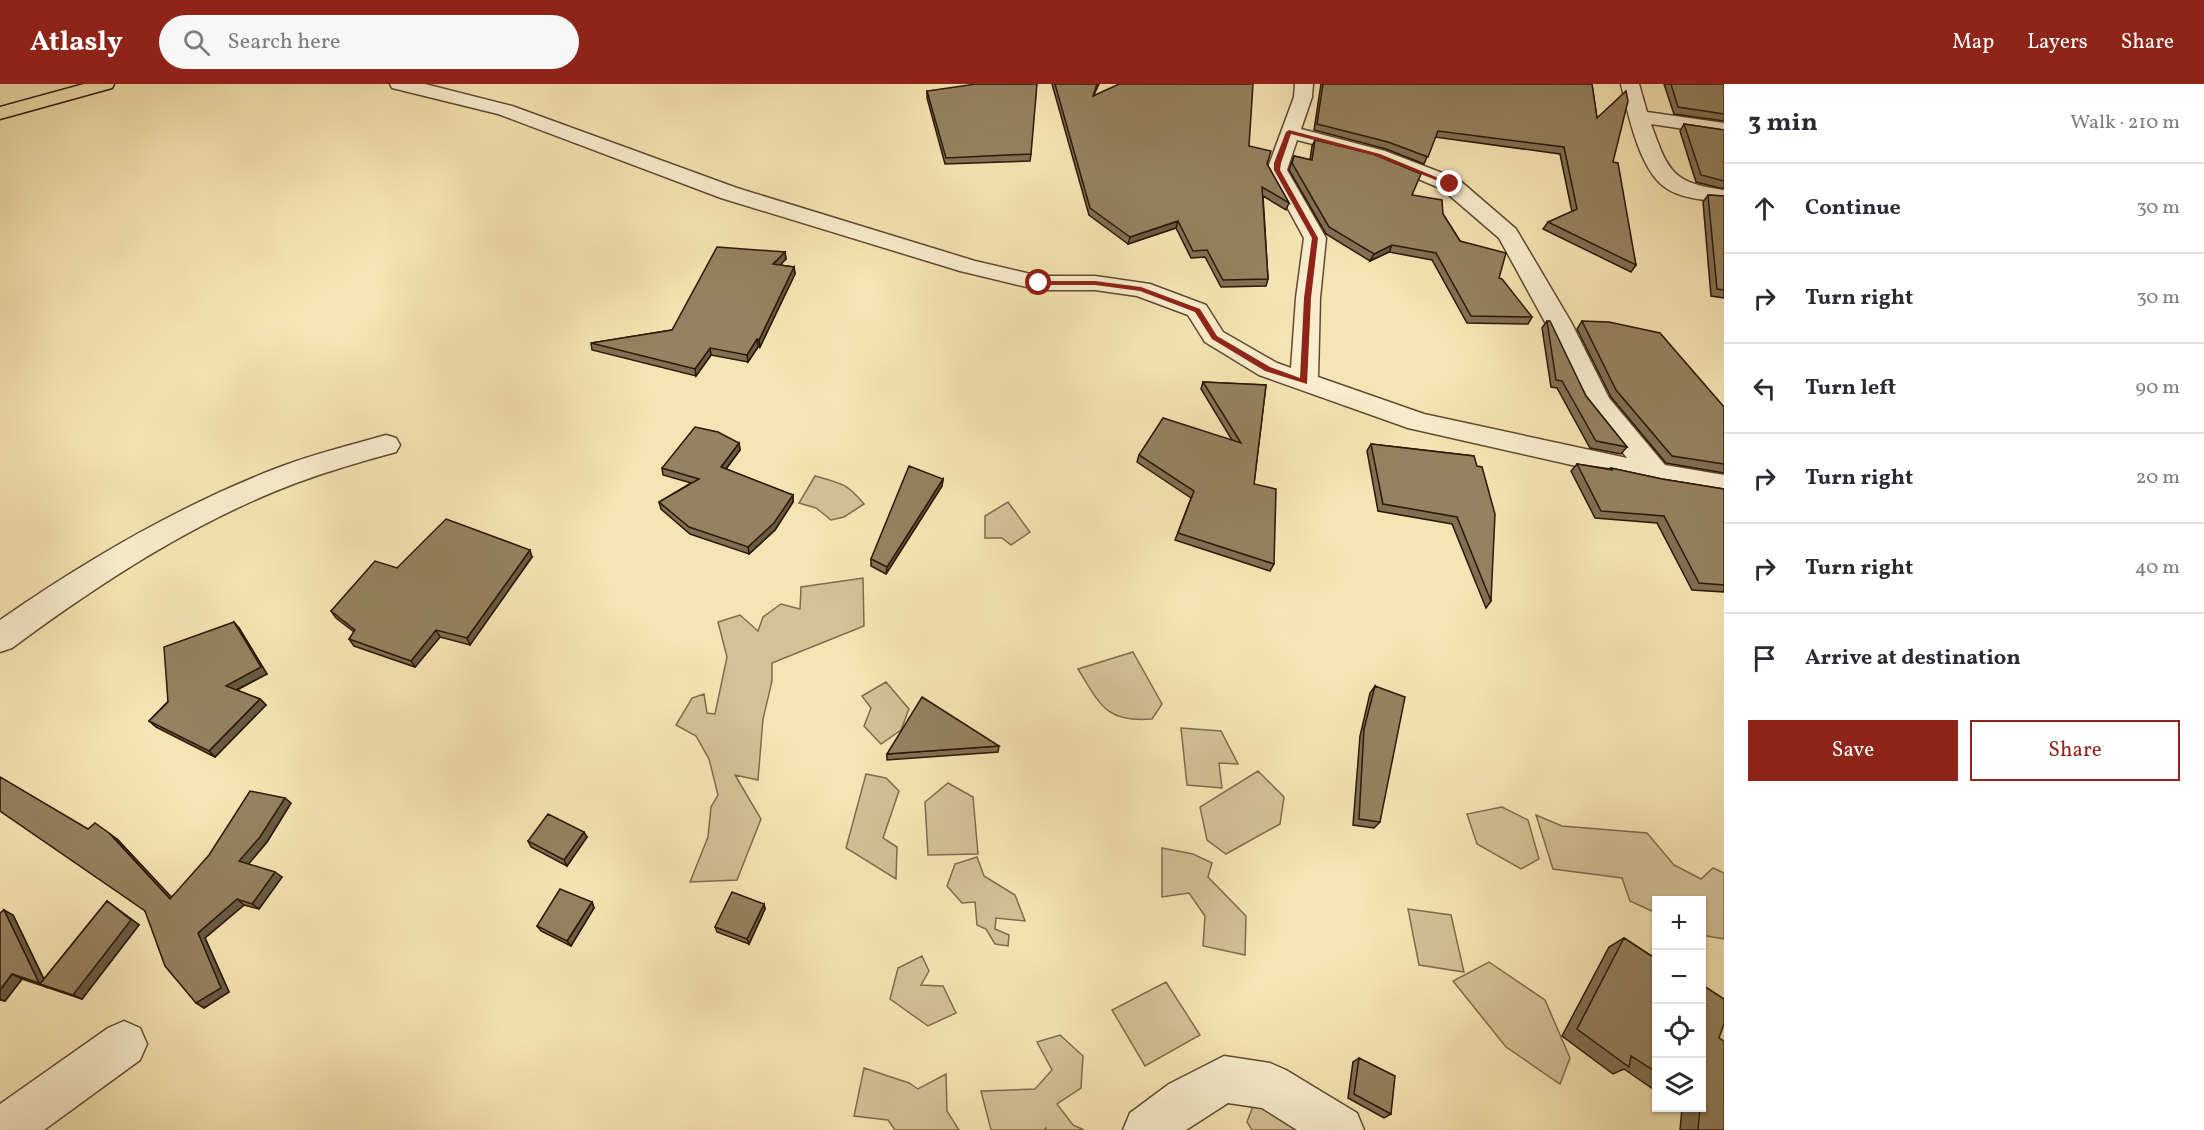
<!DOCTYPE html>
<html lang="en">
<head>
<meta charset="utf-8">
<style>
	:root { --surface:#fff; --page:#f7f7f7; --text:#2b2b33; --muted:#7c7c81; --line:#e1e1e2; --accent:#8f2418 }
	body { margin:0; font-family:Vollkorn,serif; background:var(--page); color:var(--text) }
	.controls { position:absolute; right:18px; bottom:18px; display:grid; overflow:hidden; border-radius:0px; box-shadow:0 2px 4px #0004 }
	.controls button { width:54px; height:54px; display:grid; place-items:center; padding:0; border:0; border-bottom:2px solid var(--line); background:var(--surface); color:var(--text); font:30px sans-serif }
	.stop { position:absolute; width:18px; height:18px; margin:-14px; border:4px solid #8f2418; border-radius:50%; background:#fff }
	.stop.end { background:#8f2418; border-color:#fff; box-shadow:0 2px 6px #0008 }
	.list { margin:0; padding:0; list-style:none }
	h2 { display:flex; justify-content:space-between; align-items:center; height:78px; margin:0; padding:0 24px; font-size:26px }
	h2 small { font-size:20px; font-weight:400; color:var(--muted) }
	.list li { display:grid; grid-template-columns:39px 1fr auto; gap:18px; align-items:center; box-sizing:border-box; height:90px; padding:0 24px; border-top:2px solid var(--line) }
	.list b { display:block; font-size:22px; white-space:nowrap }
	.list em { font-size:20px; font-style:normal; color:var(--muted) }
	.actions { display:flex; gap:12px; padding:18px 24px }
	.actions a { flex:1; padding:14px 0; border:2px solid var(--accent); border-radius:0px; text-align:center; font-size:21px; color:var(--accent) }
	.actions .main { background:var(--accent); color:#fff }
	.icon { flex:none; width:33px; height:33px; fill:none; stroke:currentColor; stroke-width:2; stroke-linecap:round; stroke-linejoin:round }
	.map { position:relative; flex:none; width:1724px; height:1046px; overflow:hidden }
	header { display:flex; align-items:center; gap:36px; box-sizing:border-box; height:84px; padding:0 30px; background:var(--accent); color:#fff }
	header strong { font-size:28px }
	nav { display:flex; gap:33px; margin-inline-start:auto; font-size:21px }
	.search { width:420px; height:54px; background:var(--page); display:flex; align-items:center; gap:15px; box-sizing:border-box; padding:0 21px; border-radius:33px; color:var(--muted); font-size:22px }
	main { display:flex }
	aside { flex:1; background:var(--surface) }
	.map>svg:first-child { display:block }
	.green { fill:#d3c296; stroke:#7f6c4e; stroke-width:1.5 }
	.lines { fill:none; stroke-linecap:round; stroke-linejoin:round }
	.minor-casing { stroke:#5e4a31; stroke-width:3 }
	.major-casing { stroke:#2b1605; stroke-width:3 }
	.minor { fill:#f9eece; fill-rule:evenodd }
	.major { fill:#f6e5b4; fill-rule:evenodd }
	.wall { fill:#807053; stroke:#2b1605; stroke-width:1.5 }
	.shaded-wall { fill:#685b43; stroke:#2b1605; stroke-width:1.5 }
	.building { fill:#958260; stroke:#2b1605; stroke-width:1.5 }
	.route { fill:#8f2418 }
</style>
</head>
<body>
<header>
<strong>Atlasly</strong>
<div class="search"><svg class="icon" aria-label="search" viewBox="0 0 24 24"><circle cx="10" cy="10" r="6"/><path d="M15 15l6 6"/></svg>Search here</div>
<nav><a>Map</a><a>Layers</a><a>Share</a></nav>
</header>
<main>
<div class="map">
<svg width="1724" height="1046" viewBox="0 0 1724 1046">
	<rect width="100%" height="100%" fill="#f6e5b4"/>
	<filter id="stains"><feTurbulence type="fractalNoise" baseFrequency=".00333" numOctaves="4"/><feColorMatrix values="0 0 0 0 .2 0 0 0 0 .09 0 0 0 0 .02 0 0 0 .5 -.17"/></filter>
	<radialGradient id="worn" r=".72"><stop offset=".6" stop-color="#630" stop-opacity="0"/><stop offset="1" stop-color="#630" stop-opacity=".3"/></radialGradient>
	<path class="green" d="M815 392C840 399 847 399 864 420L844 433 831 436 816 424 799 419Z
		M1008 418 1030 448 1011 461 1002 454H985V432Z
		M863 494 864 542 772 579V597L763 635 758 696 735 691 761 735 737 796 690 798 708 753 711 723 718 711 709 675 696 652 676 641 692 614 704 610 707 629 715 630 727 573 718 538 740 531 758 547 763 533 781 520 800 525 801 503Z
		M1133 568 1162 620 1152 635C1105 639 1100 620 1078 585Z
		M886 598 909 625 901 646 881 660 864 642 871 624 862 612Z
		M1181 644 1221 647 1238 680 1219 679 1222 704 1187 701Z
		M1258 687 1284 713 1280 740 1226 770 1207 756 1200 723Z
		M866 690 886 694 899 707 883 754 897 763 896 795 846 764Z
		M948 699 973 713 978 770 928 771 925 718Z
		M1502 723 1528 736 1539 775 1521 785 1477 760 1467 730Z
		M1536 731 1562 742 1647 749 1674 781 1701 795 1713 784 1724 789V855L1702 851V816H1656V829L1630 817 1622 794 1553 785Z
		M1162 764 1193 770 1212 779 1208 793 1246 832 1245 871 1203 862 1205 832 1189 809 1162 813Z
		M977 773 984 792 1015 811 1025 837 996 834 995 845 1009 851 1008 862 995 860 986 845 977 841 975 818 962 819 947 802 955 780Z
		M1408 825 1451 831 1464 888 1419 881Z
		M922 872 929 887 921 901 943 902 956 929 928 942 890 915 898 884Z
		M1489 878 1545 916 1570 974 1560 1000 1506 963 1453 897Z
		M1166 898 1200 951 1145 982 1112 926Z
		M1060 951 1083 972 1081 1004 1057 1020 1073 1041 1084 1046H1046V1044L1044 1046H991L981 1007 1035 1005 1052 986 1037 958Z
		M864 984 909 999 918 1005 946 990 947 1027 959 1046H895L888 1036 854 1032Z
		M1255 1017 1312 1046H1252L1247 1038Z"/>
	<g class="lines">
		<defs>
			<path id="minor" d="M390 0H425L512 22 737 104 975 177 1039 192H1095L1150 200 1206 221 1223 248 1277 279 1291 284 1296 214 1304 154 1267 86 1294 13 1295 0H1313L1312 13 1301 45 1385 67 1458 95 1516 145 1571 238 1609 314 1665 381 1724 391V411L1656 400 1408 344 1259 291 1205 258 1188 231 1137 212 1095 206H1039L960 187 721 114 498 30 392 4ZM1297 56 1371 75 1442 105 1499 154 1545 238 1583 318 1627 374 1424 330 1318 293 1320 214 1326 154 1287 86Z
				M1621 0H1639L1647 28 1724 39V51L1651 40C1668 87 1672 99 1724 106V118C1706 116 1682 115 1666 104 1639 86 1628 29 1621 0Z
				M386 351 396 354 400 361 396 368C362 377 329 387 296 399 193 438 100 499 12 564L0 568V536C85 477 175 424 272 386 309 371 348 362 386 351Z
				M124 937 140 944 147 960 140 976 44 1046H0V1020L108 944Z
				M1224 972 1270 979 1286 986 1357 1029 1364 1046H1297L1262 1024 1228 1019 1186 1046H1123L1130 1029 1169 1000Z"/>
			<path id="major" d="M84 0H114L112 4 0 35V23Z"/>
		</defs>
		<use href="#minor" class="minor-casing"/>
		<use href="#major" class="major-casing"/>
		<use href="#minor" class="minor"/>
		<use href="#major" class="major"/>
	</g>
	<path class="wall" d="M1052 0H1099L1094 11 1249 62 1267 80 1289 119 1286 126 1263 112 1268 195 1266 202 1221 203 1205 173 1191 174 1176 144 1128 160 1089 131Z
		M1321 0H1592L1597 34 1613 78 1636 181 1631 188 1543 145 1548 138 1572 128 1560 70 1435 53 1424 80 1386 65 1314 46Z
		M1664 0H1724V37L1674 30Z
		M927 7 1031 70 1030 77 945 80 927 14Z
		M1684 40 1724 46V105L1696 98 1680 47Z
		M1315 56 1412 111 1443 130 1460 157 1499 194 1532 233 1528 240 1467 239 1432 176 1389 168 1370 177 1326 150 1289 86 1294 72 1310 76 1312 62Z
		M1708 111 1724 112V214L1711 212 1703 118Z
		M785 168 786 175 780 181 794 183 795 190 760 263H758L748 278 711 271 696 292 592 266 591 259 672 246Z
		M1547 237 1586 312 1627 363 1621 370 1590 364 1557 304 1551 303 1542 244Z
		M1582 237 1724 323V389L1666 379 1611 313 1577 245Z
		M1203 298 1266 301 1254 400 1274 480 1270 487 1175 456 1191 414 1137 378 1139 371 1232 356 1201 305Z
		M739 359 740 366 726 385 793 411V418L775 446 749 470 690 450 661 425 659 418 691 399 663 391 662 384Z
		M1371 360 1474 372 1491 517 1486 524 1452 440 1378 427 1367 367Z
		M1577 380 1610 385 1611 384 1662 395 1724 405V508L1692 506 1657 439 1595 434 1571 387Z
		M943 395 942 402 886 490 871 482V475Z
		M532 473 470 561 440 553 415 583 354 562 349 555 354 548 336 534 331 527 397 484Z
		M239 544 267 590 237 606 260 615 266 621 215 673 156 643 149 637Z
		M1375 602 1380 738 1374 744 1353 741 1360 652 1370 609Z
		M999 662 998 668 887 676V670Z
		M291 719 267 758 248 780 282 793 259 825 244 821 205 854 229 908 204 924 145 827 88 745 117 755 171 813Z
		M587 753 567 782 531 763 528 757Z
		M107 817 139 841 82 915 22 895 5 917 0 916V829L13 831 44 895Z
		M592 818 594 824 571 862 541 847 537 842Z
		M764 820 765 825 749 860 717 848 715 843Z
		M1624 854 1656 875V1007L1624 985 1613 990 1562 952 1609 863Z
		M1719 954 1724 1046H1680L1682 1024 1681 1023H1701Z
		M1359 974 1391 1030 1384 1034 1348 1014 1353 978Z"/>
	<path class="shaded-wall" d="M1178 137 1176 144 1128 160 1130 153Z
		M1392 161 1389 168 1370 177 1374 170Z
		M785 168 786 175 774 187 773 180Z
		M794 183 795 190 760 263 759 256Z
		M757 255 758 263 748 278 747 271Z
		M710 264 711 271 696 292 695 285Z
		M739 359 740 366 722 390 721 383Z
		M943 395 942 402 886 490 887 483Z
		M793 411V418L775 446 749 470 748 463Z
		M530 466 532 473 470 561 467 554Z
		M234 538 239 544 267 590 232 608 226 602Z
		M436 546 440 553 415 583 411 577Z
		M260 615 266 621 215 673 209 667Z
		M285 714 291 719 267 758 246 783 239 777Z
		M584 748 587 753 567 782 564 776Z
		M109 749 117 755 178 820 170 815Z
		M275 788 282 793 259 825 252 820Z
		M237 815 244 821 205 854 229 908 204 924 196 919 198 849Z
		M107 817 139 841 82 915 73 911Z
		M592 818 594 824 571 862 567 857Z
		M764 820 765 825 749 860 747 855Z
		M4 826 13 831 47 902 40 900 48 904 39 899Z
		M12 890 22 895 5 917 0 915V906Z"/>
	<path class="building" d="M976 0H1037L1031 70 946 74 927 7Z
		M1055 0H1097L1093 12 1119 0H1253L1249 62 1271 67 1267 80 1289 119 1262 103 1268 195 1223 196 1207 166 1193 167 1178 137 1130 153 1090 124Z
		M1323 0H1592L1597 34 1626 7 1628 17 1613 78 1618 79 1636 181 1548 138 1577 125 1564 63 1438 47 1428 73 1388 58 1317 40Z
		M1671 0H1724V30L1678 23Z
		M1684 40 1724 46V97L1701 91Z
		M1315 56 1373 70 1421 90 1412 111 1442 116 1443 130 1460 157 1506 169 1499 194 1502 195 1532 233 1471 232 1436 169 1392 161 1374 170 1329 143 1292 79 1294 72 1312 76Z
		M1708 111 1724 112V206L1717 205Z
		M717 163 785 168 773 180 794 183 759 256 757 255 747 271 710 264 695 285 591 259 672 246Z
		M1547 237H1550L1586 312 1627 363 1596 357 1562 297 1556 296Z
		M1582 237 1609 238 1660 249 1724 323V380L1672 372 1616 306Z
		M1203 298 1266 301 1254 400 1276 405 1274 480 1178 449 1194 407 1139 371 1163 334 1241 359Z
		M695 343 718 348 739 359 721 383 793 411 774 439 748 463 689 443 659 418 699 395 662 384Z
		M1371 360 1474 372 1477 382 1482 383 1495 430 1491 517 1457 433 1383 420Z
		M1577 380 1612 386 1611 384 1662 395 1724 405V501L1699 499 1664 432 1601 427Z
		M909 382 943 395 887 483 871 475Z
		M446 435 530 466 467 554 436 546 411 577 349 555 355 546 331 527 375 477 397 484Z
		M234 538 261 583 226 602 260 615 209 667 149 637 168 618 164 563Z
		M1375 602 1405 613 1380 738 1359 735 1364 645Z
		M922 613 999 662 887 670Z
		M0 693 88 745 95 739 109 749 170 815 209 771 250 707 285 714 260 753 239 777 275 788 252 820 237 815 198 849 221 904 196 919 165 882 145 827 0 727Z
		M548 730 584 748 564 776 528 757Z
		M560 805 592 818 567 857 537 842Z
		M732 808 764 820 747 855 715 843Z
		M107 817 131 836 73 911 40 900Z
		M4 826 39 899 12 890 0 906V829Z
		M1624 854 1656 875V988L1631 972 1629 983 1577 945Z
		M1701 900 1724 915V940L1719 954 1724 957V1046H1698L1700 1023H1701Z
		M1359 974 1395 992 1391 1030 1354 1010Z"/>
	<path class="route" d="M1289 46 1380 70 1453 100 1448 101 1376 72 1291 50 1281 79 1280 86 1318 154 1311 214 1307 300 1265 287 1212 255 1195 228 1140 207 1095 201H1039L1035 199 1039 197H1095L1141 203 1200 225 1217 252 1270 283 1300 294 1304 214 1312 154 1274 86V79L1286 48Z"/>
	<rect width="100%" height="100%" filter="url(#stains)"/>
	<rect width="100%" height="100%" fill="url(#worn)"/>
</svg>
<div class="controls">
<button>+</button>
<button>−</button>
<button><svg class="icon" aria-label="locate" viewBox="0 0 24 24"><circle cx="12" cy="12" r="6"/><path d="M12 2v4M12 18v4M2 12h4M18 12h4"/></svg></button>
<button><svg class="icon" aria-label="layers" viewBox="0 0 24 24"><path d="M12 4l9 5-9 5-9-5zM3 14l9 5 9-5"/></svg></button>
</div>
<div class="stop" style="left:1039px;top:199px"></div>
<div class="stop end" style="left:1450px;top:100px"></div>
</div>
<aside>
<h2>3 min<small>Walk · 210 m</small></h2>
<ul class="list">
<li><svg class="icon" aria-label="ahead" viewBox="0 0 24 24"><path d="M12 20V5M6 11l6-6 6 6"/></svg><div><b>Continue</b></div><em>30 m</em></li>
<li><svg class="icon" aria-label="right" viewBox="0 0 24 24"><path d="M7 20v-9h11M14 6l5 5-5 5"/></svg><div><b>Turn right</b></div><em>30 m</em></li>
<li><svg class="icon" aria-label="left" viewBox="0 0 24 24"><path d="M17 20v-9H6M10 6l-5 5 5 5"/></svg><div><b>Turn left</b></div><em>90 m</em></li>
<li><svg class="icon" aria-label="right" viewBox="0 0 24 24"><path d="M7 20v-9h11M14 6l5 5-5 5"/></svg><div><b>Turn right</b></div><em>20 m</em></li>
<li><svg class="icon" aria-label="right" viewBox="0 0 24 24"><path d="M7 20v-9h11M14 6l5 5-5 5"/></svg><div><b>Turn right</b></div><em>40 m</em></li>
<li><svg class="icon" aria-label="arrive" viewBox="0 0 24 24"><path d="M6 21V4h12l-3 4 3 4H6"/></svg><div><b>Arrive at destination</b></div></li>
</ul>
<div class="actions"><a class="main">Save</a><a>Share</a></div>
</aside>
</main>
</body>
</html>
